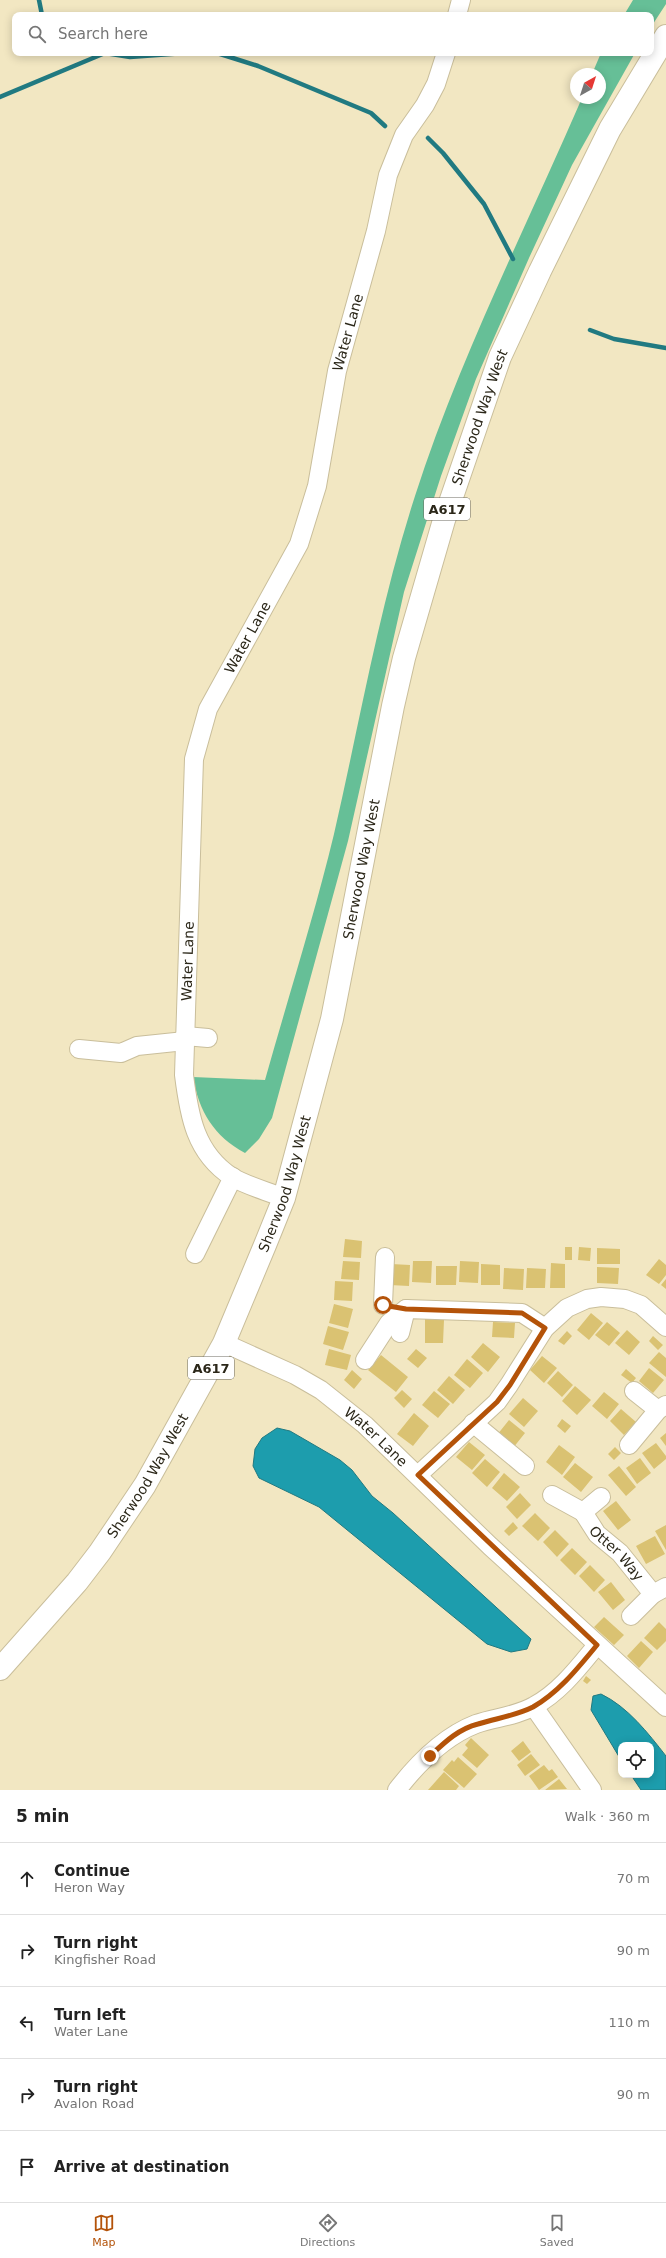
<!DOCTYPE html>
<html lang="en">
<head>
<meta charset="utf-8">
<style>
	:root { --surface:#fff; --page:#f6f6f6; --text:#222; --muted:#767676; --line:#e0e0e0; --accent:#b45309 }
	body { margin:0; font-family:"DejaVu Sans",sans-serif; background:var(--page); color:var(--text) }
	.controls { position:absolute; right:12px; bottom:12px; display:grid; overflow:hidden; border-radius:8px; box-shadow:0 2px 10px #0003 }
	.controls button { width:36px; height:36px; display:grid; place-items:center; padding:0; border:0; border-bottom:1px solid var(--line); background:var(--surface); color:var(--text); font:20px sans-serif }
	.compass { position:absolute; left:570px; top:68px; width:36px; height:36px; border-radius:50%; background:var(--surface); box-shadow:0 2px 10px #0003; rotate:39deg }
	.stop { position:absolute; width:12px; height:12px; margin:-9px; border:3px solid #b45309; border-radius:50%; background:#fff }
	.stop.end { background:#b45309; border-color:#fff; box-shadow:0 1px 4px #0008 }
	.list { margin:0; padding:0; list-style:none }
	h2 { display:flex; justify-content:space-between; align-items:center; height:52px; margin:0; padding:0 16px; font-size:17px }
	h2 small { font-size:13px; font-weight:400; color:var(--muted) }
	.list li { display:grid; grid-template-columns:26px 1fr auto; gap:12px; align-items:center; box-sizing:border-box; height:72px; padding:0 16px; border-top:1px solid var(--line) }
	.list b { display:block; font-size:15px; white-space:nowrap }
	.list p { margin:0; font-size:13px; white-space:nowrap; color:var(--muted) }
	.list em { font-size:13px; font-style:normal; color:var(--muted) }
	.icon { flex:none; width:22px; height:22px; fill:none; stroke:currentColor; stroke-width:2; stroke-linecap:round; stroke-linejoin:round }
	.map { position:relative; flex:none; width:666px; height:1790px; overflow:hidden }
	.search { position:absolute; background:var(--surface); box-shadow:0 2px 10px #0003; left:12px; right:12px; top:12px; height:44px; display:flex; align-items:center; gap:10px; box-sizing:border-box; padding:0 14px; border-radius:8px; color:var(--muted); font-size:15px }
	.sheet { height:412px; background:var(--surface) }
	nav { display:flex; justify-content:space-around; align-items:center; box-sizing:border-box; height:56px; border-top:1px solid var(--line); background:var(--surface); font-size:11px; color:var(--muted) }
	nav a { display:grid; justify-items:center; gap:2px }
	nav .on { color:var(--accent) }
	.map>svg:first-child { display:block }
	.forest { fill:#66bf97 }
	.water { fill:#1d9dad; stroke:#217a81 }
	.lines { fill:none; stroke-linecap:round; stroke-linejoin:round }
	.stream { stroke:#217a81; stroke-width:4.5 }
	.building { fill:#dac272 }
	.minor-casing { stroke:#c9be9b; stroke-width:20 }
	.highway-casing { stroke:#c9be9b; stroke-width:24 }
	.minor { stroke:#fff; stroke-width:18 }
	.highway { stroke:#fff; stroke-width:22 }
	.route { stroke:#b45309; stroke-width:5 }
	.labels { text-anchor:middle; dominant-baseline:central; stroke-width:3; stroke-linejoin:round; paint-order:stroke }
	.shield { fill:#fff; stroke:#6b685e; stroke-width:1 }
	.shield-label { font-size:13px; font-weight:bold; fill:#2b2719 }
	.street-label { font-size:14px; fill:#2b2719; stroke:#fff }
</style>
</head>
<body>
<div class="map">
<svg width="666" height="1790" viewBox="0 0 666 1790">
	<rect width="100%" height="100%" fill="#f2e7c2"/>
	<path class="forest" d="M633 0H666V4L651 27V15H624Z
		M601 53H635L572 165 529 258 476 379 441 476 404 592 348 841 272 1118 259 1139 245 1153C214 1136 199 1112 193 1077L265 1080C288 998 314 917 334 834 360 721 379 607 415 496 459 359 525 230 582 98H600V74H592Z"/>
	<path class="water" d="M277 1428 290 1431 340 1460 352 1470 372 1496 393 1513 531 1639 527 1649 511 1652 487 1644 319 1507 259 1478 253 1466 255 1449 262 1438Z
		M601 1694C628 1707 648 1733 666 1756V1790H641L631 1775H651V1745H621V1760L591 1710 593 1696Z"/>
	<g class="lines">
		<path class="stream" d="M39 0 42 15
			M217 53 258 66 371 113 385 126
			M0 97 105 53 130 57 185 53
			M428 138 443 153 484 204 513 259
			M590 330 614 339 666 348"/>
	</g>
	<path class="building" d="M345 1239 362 1241 361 1258 343 1257Z
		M565 1247H572V1260H565Z
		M579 1247 591 1248 590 1261 578 1260Z
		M597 1248 620 1249V1264H597Z
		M659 1259 666 1265V1275L659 1284 646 1275Z
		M343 1261 360 1262 359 1280 341 1279Z
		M413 1261H432L431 1283 412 1282Z
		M460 1261 479 1262 478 1283 459 1282Z
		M551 1263 565 1264V1288H550Z
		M391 1264 410 1265 409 1286 390 1285Z
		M481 1264 500 1265V1285H481Z
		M436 1266H457L456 1285H436Z
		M597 1267 619 1268 618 1284 597 1283Z
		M504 1268 524 1269 523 1290 503 1289Z
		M527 1268 546 1269 545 1288H526Z
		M666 1279V1289L661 1285Z
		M335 1281 353 1282 352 1301 334 1300Z
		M334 1304 353 1309 348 1328 329 1323Z
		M591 1313 603 1323 589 1340 577 1330Z
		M425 1319 444 1320 443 1343H425Z
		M493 1322 515 1323 514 1338 492 1337Z
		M607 1322 620 1333 609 1346 595 1335Z
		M328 1326 349 1332 343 1350 323 1344Z
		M627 1330 640 1342 629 1355 615 1343Z
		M567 1331 572 1336 564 1345 558 1341Z
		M653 1336 663 1345 658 1350 649 1341Z
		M483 1343 500 1357 488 1372 471 1357Z
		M329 1349 351 1355 347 1370 325 1365Z
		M416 1349 427 1358 418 1368 407 1359Z
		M659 1352 666 1358V1377L649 1363Z
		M381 1355 408 1377 396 1392 368 1370Z
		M542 1356 557 1368 544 1383 530 1370Z
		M467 1359 483 1373 470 1388 454 1375Z
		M649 1368 664 1380 653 1393 639 1381Z
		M626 1369 636 1378 632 1383 621 1375Z
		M352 1370 362 1379 354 1389 344 1380Z
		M558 1371 573 1385 562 1397 547 1383Z
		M449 1376 465 1390 453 1404 437 1390Z
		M575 1386 591 1400 577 1415 562 1401Z
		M402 1390 412 1399 404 1408 394 1398Z
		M434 1391 450 1404 438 1418 422 1405Z
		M604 1392 619 1404 607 1419 592 1406Z
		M523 1398 538 1411 524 1427 509 1414Z
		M621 1409 636 1422 624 1435 610 1421Z
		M414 1413 429 1426 413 1446 397 1434Z
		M562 1419 571 1426 565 1433 557 1426Z
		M509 1420 525 1433 513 1448 497 1435Z
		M666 1433V1446L660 1438Z
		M469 1442 485 1455 472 1470 456 1457Z
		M656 1443 666 1456V1459L654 1469 642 1453Z
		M559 1445 575 1457 562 1475 546 1462Z
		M615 1447 621 1453 614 1460 608 1454Z
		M640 1458 651 1473 637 1484 626 1468Z
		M485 1459 500 1472 487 1487 472 1473Z
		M575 1463 593 1477 581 1492 563 1477Z
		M619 1466 636 1487 626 1496 608 1475Z
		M504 1473 520 1487 507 1501 492 1488Z
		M520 1493 531 1505 517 1519 506 1507Z
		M616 1501 631 1520 618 1530 603 1511Z
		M535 1513 550 1528 538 1541 522 1526Z
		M513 1522 518 1528 509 1536 504 1531Z
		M666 1525V1550L655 1531Z
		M555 1530 569 1544 557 1557 543 1542Z
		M655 1536 665 1554 646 1564 636 1546Z
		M572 1548 587 1562 575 1575 560 1560Z
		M590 1565 605 1580 594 1592 579 1576Z
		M611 1582 625 1600 613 1610 598 1592Z
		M604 1617 624 1635 614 1645 594 1627Z
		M659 1622 666 1629V1641L657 1650 644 1638Z
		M641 1641 653 1652 639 1668 627 1656Z
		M586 1676 591 1680 587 1684 583 1681Z
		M471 1738 489 1755 477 1768 462 1755 468 1748 465 1745Z
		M523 1741 531 1752 519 1761 511 1751Z
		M531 1754 540 1765 525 1776 517 1765Z
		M458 1757 477 1774 464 1788 443 1770 452 1760 454 1762Z
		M544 1765 549 1771 552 1769 558 1777 539 1790 529 1776Z
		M444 1772 459 1786 456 1790H428Z
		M559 1779 567 1789 545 1790Z"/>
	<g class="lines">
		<defs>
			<g id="minor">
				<path d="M457 15 461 0"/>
				<path d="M185 1036 208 1038"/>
				<path d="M79 1049 121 1053 137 1046 185 1041"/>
				<path id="s1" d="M284 1198C267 1191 247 1186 232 1177 195 1153 189 1115 184 1075L194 759 208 709 299 544 317 486 337 371 376 231 388 175 404 135 425 105 436 84 446 53"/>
				<path d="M195 1254 233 1177"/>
				<path d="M383 1305 385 1257"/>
				<path d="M400 1333 406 1309 522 1313 545 1328"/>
				<path id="s2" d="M224 1343 295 1375 321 1390 365 1425 490 1546 666 1707"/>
				<path d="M365 1360 389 1323 406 1309"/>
				<path d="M634 1391 658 1410"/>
				<path d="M473 1423 525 1466"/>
				<path d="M629 1445 658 1410 666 1405"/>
				<path d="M418 1475 497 1402 509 1385 545 1328 567 1308 587 1299 601 1297 625 1299 641 1305 666 1327"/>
				<path d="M552 1495 583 1512"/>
				<path id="s3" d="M601 1497 583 1512 597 1534 620 1553 653 1594 666 1587"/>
				<path d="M631 1616 653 1594"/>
				<path d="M534 1707 592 1790"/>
				<path d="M397 1790C417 1764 445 1736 476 1724 495 1717 515 1717 534 1706 560 1692 578 1668 597 1645"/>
			</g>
			<g id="highway">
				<path id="s4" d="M0 1669 77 1582 100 1552 145 1485 224 1343 265 1245 284 1198 332 1019 393 706 404 658 444 520 500 357 540 271 610 129 666 36"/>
			</g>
		</defs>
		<use href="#minor" class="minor-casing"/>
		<use href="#highway" class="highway-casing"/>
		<use href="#minor" class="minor"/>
		<use href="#highway" class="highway"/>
	</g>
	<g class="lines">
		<path class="route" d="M383 1305 406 1309 522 1313 545 1328 510 1385 497 1402 418 1475 597 1645C578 1668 559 1692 533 1707 515 1716 497 1718 478 1724 458 1729 444 1743 430 1756"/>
	</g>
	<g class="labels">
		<g class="shield">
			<rect x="424" y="498" width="46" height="22" rx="3"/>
			<rect x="188" y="1357" width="46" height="22" rx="3"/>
		</g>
		<g class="shield-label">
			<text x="447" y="509">A617</text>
			<text x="211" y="1368">A617</text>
		</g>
		<g class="street-label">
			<text stroke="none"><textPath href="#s1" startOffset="947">Water Lane</textPath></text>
			<text stroke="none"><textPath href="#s4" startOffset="1360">Sherwood Way West</textPath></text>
			<text stroke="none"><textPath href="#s1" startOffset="623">Water Lane</textPath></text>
			<text stroke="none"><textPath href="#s4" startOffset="892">Sherwood Way West</textPath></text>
			<text stroke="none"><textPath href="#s1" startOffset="287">Water Lane</textPath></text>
			<text stroke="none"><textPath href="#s4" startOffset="568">Sherwood Way West</textPath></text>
			<text stroke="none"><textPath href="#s2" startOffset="180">Water Lane</textPath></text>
			<text stroke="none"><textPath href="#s4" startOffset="244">Sherwood Way West</textPath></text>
			<text stroke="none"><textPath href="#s3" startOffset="77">Otter Way</textPath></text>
		</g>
	</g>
</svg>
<div class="controls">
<button><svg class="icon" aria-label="locate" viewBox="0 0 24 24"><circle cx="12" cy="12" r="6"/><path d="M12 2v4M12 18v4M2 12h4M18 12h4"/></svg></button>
</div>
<svg class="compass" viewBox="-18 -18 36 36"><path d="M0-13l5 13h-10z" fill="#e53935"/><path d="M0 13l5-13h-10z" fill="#767676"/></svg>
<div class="stop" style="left:383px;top:1305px"></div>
<div class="stop end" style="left:430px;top:1756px"></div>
<div class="search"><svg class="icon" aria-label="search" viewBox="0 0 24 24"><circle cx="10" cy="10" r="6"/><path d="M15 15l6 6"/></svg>Search here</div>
</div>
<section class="sheet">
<h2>5 min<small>Walk · 360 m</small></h2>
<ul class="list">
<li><svg class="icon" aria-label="ahead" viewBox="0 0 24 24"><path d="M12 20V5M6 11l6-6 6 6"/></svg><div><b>Continue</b><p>Heron Way</p></div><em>70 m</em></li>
<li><svg class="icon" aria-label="right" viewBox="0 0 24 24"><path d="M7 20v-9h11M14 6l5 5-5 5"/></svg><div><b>Turn right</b><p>Kingfisher Road</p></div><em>90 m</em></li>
<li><svg class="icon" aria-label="left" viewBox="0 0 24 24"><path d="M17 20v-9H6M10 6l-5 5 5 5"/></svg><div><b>Turn left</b><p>Water Lane</p></div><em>110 m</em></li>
<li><svg class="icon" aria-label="right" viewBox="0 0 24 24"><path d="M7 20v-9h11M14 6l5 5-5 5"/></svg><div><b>Turn right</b><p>Avalon Road</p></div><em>90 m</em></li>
<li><svg class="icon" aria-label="arrive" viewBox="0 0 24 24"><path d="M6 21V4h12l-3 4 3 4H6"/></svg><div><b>Arrive at destination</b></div></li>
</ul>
</section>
<nav>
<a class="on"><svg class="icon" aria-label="map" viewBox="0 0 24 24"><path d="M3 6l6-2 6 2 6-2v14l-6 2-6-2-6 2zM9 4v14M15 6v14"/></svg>Map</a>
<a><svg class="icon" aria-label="directions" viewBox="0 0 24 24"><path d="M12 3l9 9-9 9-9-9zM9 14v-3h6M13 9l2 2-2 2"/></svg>Directions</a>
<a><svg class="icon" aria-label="saved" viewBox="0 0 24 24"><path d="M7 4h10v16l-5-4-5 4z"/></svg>Saved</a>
</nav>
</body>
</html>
